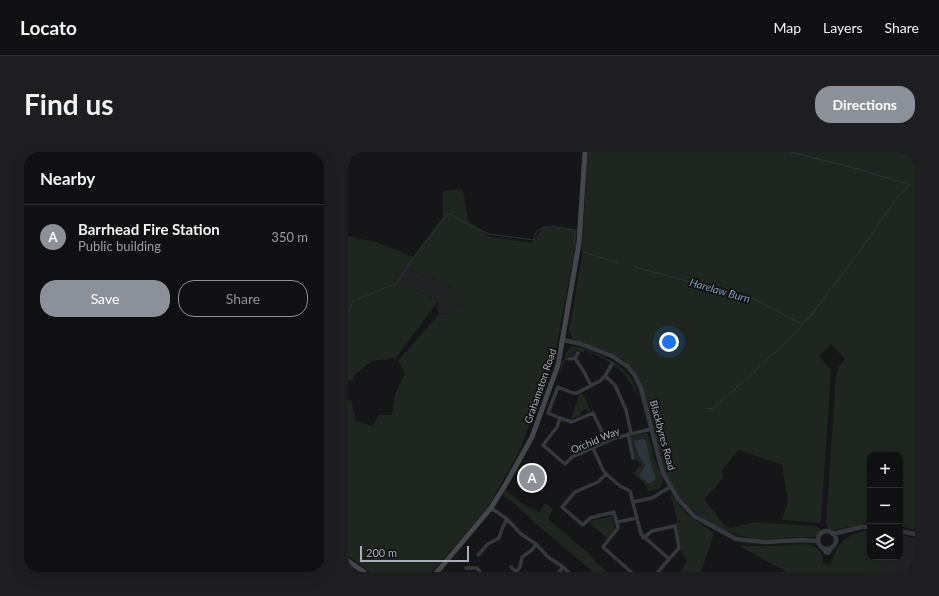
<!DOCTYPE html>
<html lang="en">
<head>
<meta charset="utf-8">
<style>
	:root { --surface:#101012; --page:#1e1e20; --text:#f1f3f6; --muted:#9c9d9f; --line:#303032; --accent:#8c9099 }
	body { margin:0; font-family:Lato,sans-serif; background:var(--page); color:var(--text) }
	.controls { position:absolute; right:12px; bottom:12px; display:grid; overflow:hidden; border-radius:8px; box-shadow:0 4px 16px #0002 }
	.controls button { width:36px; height:36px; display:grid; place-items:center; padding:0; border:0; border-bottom:1px solid var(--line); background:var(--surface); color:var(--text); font:20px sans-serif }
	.scale { position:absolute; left:12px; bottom:10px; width:109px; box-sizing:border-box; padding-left:4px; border:2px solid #a8adb8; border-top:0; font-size:11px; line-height:14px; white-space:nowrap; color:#a8adb8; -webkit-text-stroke:3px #111113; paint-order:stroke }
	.you { position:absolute; left:321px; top:190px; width:14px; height:14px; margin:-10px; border:3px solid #fff; border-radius:50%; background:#1a73e8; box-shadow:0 0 0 6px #1a73e833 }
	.badge { display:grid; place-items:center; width:26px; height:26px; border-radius:50%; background:var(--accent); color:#fff; font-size:13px; font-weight:700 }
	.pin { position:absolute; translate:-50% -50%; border:2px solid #fff; box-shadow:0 1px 4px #0006 }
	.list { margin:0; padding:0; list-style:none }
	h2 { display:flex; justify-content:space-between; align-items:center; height:52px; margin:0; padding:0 16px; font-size:17px }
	h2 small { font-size:13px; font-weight:400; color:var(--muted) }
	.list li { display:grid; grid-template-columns:26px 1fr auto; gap:12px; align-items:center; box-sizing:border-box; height:64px; padding:0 16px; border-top:1px solid var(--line) }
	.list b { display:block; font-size:15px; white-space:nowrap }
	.list p { margin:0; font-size:13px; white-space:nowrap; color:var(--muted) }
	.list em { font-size:13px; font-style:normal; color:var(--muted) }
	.actions { display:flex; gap:8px; padding:12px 16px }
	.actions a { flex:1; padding:9px 0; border:1px solid var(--accent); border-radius:16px; text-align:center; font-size:14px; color:var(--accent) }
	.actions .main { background:var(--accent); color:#fff }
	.icon { flex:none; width:22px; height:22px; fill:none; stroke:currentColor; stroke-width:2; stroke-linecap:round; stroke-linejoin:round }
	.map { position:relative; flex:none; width:567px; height:420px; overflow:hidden; border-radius:16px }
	header { display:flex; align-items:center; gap:24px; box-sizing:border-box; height:56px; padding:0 20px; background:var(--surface); border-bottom:1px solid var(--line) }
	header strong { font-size:19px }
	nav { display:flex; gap:22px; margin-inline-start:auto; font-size:14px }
	.intro { display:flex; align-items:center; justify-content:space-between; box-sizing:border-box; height:96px; padding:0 24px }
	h1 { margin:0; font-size:28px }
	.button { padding:10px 18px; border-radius:16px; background:var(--accent); color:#fff; font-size:14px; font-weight:700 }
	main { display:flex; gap:24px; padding:0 24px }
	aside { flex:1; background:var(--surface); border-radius:16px; box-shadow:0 4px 16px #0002 }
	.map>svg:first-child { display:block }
	.built { fill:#222225 }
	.green { fill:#1e261f }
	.water { fill:#2c353c }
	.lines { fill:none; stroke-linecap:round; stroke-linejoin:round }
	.stream { stroke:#2c353c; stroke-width:1 }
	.minor { stroke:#37383d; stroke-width:3.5 }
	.tertiary { stroke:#37383d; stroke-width:4.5 }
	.secondary { stroke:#45474d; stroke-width:5 }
	.labels { text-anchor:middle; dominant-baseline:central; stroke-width:3.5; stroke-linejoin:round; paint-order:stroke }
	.street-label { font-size:10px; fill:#a8adb8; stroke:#111113 }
	.water-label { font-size:11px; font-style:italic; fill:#7f9bb3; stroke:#111113 }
</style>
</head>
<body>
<header>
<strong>Locato</strong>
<nav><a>Map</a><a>Layers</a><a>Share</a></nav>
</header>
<div class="intro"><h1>Find us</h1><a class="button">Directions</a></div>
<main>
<aside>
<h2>Nearby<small></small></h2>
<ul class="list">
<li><span class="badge">A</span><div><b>Barrhead Fire Station</b><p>Public building</p></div><em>350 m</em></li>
</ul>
<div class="actions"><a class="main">Save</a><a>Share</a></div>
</aside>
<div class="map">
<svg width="567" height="420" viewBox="0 0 567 420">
	<rect width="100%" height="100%" fill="#161618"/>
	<path class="built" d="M55 115 101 133 115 150 103 162 90 163V149L46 128Z
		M555 383 567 387V420H534L543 405H552V388Z"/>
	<path class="green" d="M240 0H567V378L552 374V303H522V371L486 378 480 377 478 372 488 223 491 215 497 207 483 192 471 204 483 217 473 371 434 368 440 349 434 313 391 298 374 318 376 325 356 347 376 373 382 376 406 370 469 374 472 377 471 382 466 385C458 385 450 385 442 385 434 386 426 387 418 387 377 386 337 362 319 326 312 311 309 292 305 276 300 257 298 232 284 216 270 200 245 195 225 187L221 179 233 109Z
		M115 37 120 69 142 85 184 91 195 75 229 77 226 102 207 202 171 300 140 355 84 420H22L0 404V249L3 248 8 269 25 274 30 263H44L47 243 57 221 50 209 90 163 103 162 115 150 101 133 55 115 46 128 90 149 48 206 24 209 6 223 5 229H0V84L28 90 65 105 95 65V39Z
		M223 195C232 194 241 199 249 202 272 212 284 220 291 245 277 217 264 210 237 198L235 201 229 198 225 203 219 205V208H217L208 231 218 200Z
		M235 242 243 259 240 260 238 257 232 260 233 263 223 267 231 243Z
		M298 281 300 282 307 308 315 329 312 336 302 340 300 339 298 333 285 321 293 312 287 306 282 285Z
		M158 338 176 353 192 360 197 351 205 357 200 367 247 407 246 409 259 420H245L186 370 168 353 155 343Z
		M322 341 333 356 343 365 366 381 353 420H332L339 410 338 406 331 400 334 402 335 400 332 397 333 396 328 372 326 371 330 370Z
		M264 364 267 377 259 386 241 371 242 369Z
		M514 379H522V405H543L534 420H439L391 394H429L459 392 469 396 474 403 475 412 482 413C491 392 492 387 514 379Z"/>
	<path class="water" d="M295 287 298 289 303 313 308 326 305 330 300 331 291 324 297 314 291 304 286 289Z"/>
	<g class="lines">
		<path class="stream" d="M235 100 270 111
			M286 115 404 146 454 172
			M0 161 5 149 49 131 65 106 100 61 123 74 141 82 186 88C187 68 213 76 226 78L227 95
			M357 256 364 257 367 255 432 196 459 168 506 107 549 46 562 33 503 15 442 0"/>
		<path class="minor" d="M227 206 236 220 243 233
			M221 207 227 206 230 201
			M257 224 264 212
			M212 266 224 270 245 261 259 290
			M283 281 278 258 267 233 257 224 252 229 229 241H225L210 235 200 261 212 266 209 275 195 293 217 312 224 305 267 286 303 277
			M280 282 285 306
			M245 296 255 318 258 322
			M285 350 304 346 322 335
			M143 356 159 367 173 382 188 392 200 405 215 415 220 420
			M269 370 289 366
			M295 386 304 379 327 374 331 396 321 407
			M475 397 478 401H481L483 397
			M130 403 140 392 151 386 154 377 159 367
			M163 415 168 420
			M118 416H129L132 420
			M168 420 172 415 174 405 184 398 188 392
			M211 420 215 415
			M283 420 255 395 270 376 266 360 242 366 235 373 214 355 227 340 250 330 258 322 272 334 282 339 293 382 321 407 310 420"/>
		<path class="tertiary" d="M216 188 233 192 264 204 279 214 286 222 293 236 309 299 315 321 330 347 346 364 388 387 417 390 454 388 469 389
			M470 388a9 9 0 1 1 18 0a9 9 0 1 1-18 0Z
			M552 379 567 382
			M485 382 513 375H522"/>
		<path class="secondary" d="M0 409 16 420
			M89 420 143 356 159 330 184 285 210 213 231 91 237 0"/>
	</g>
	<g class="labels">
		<g class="street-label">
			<text transform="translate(192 234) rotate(-71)">Grahamston Road</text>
			<text transform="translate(315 283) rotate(75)">Blackbyres Road</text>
			<text transform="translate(247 288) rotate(-23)">Orchid Way</text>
		</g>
		<g class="water-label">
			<text transform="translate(372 138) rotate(16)">Harelaw Burn</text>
		</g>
	</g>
</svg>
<div class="controls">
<button>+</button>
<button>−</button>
<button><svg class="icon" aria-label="layers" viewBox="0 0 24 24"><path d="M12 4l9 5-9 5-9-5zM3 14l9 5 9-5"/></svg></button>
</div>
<div class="scale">200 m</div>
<div class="you"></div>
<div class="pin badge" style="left:184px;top:326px">A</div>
</div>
</main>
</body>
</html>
